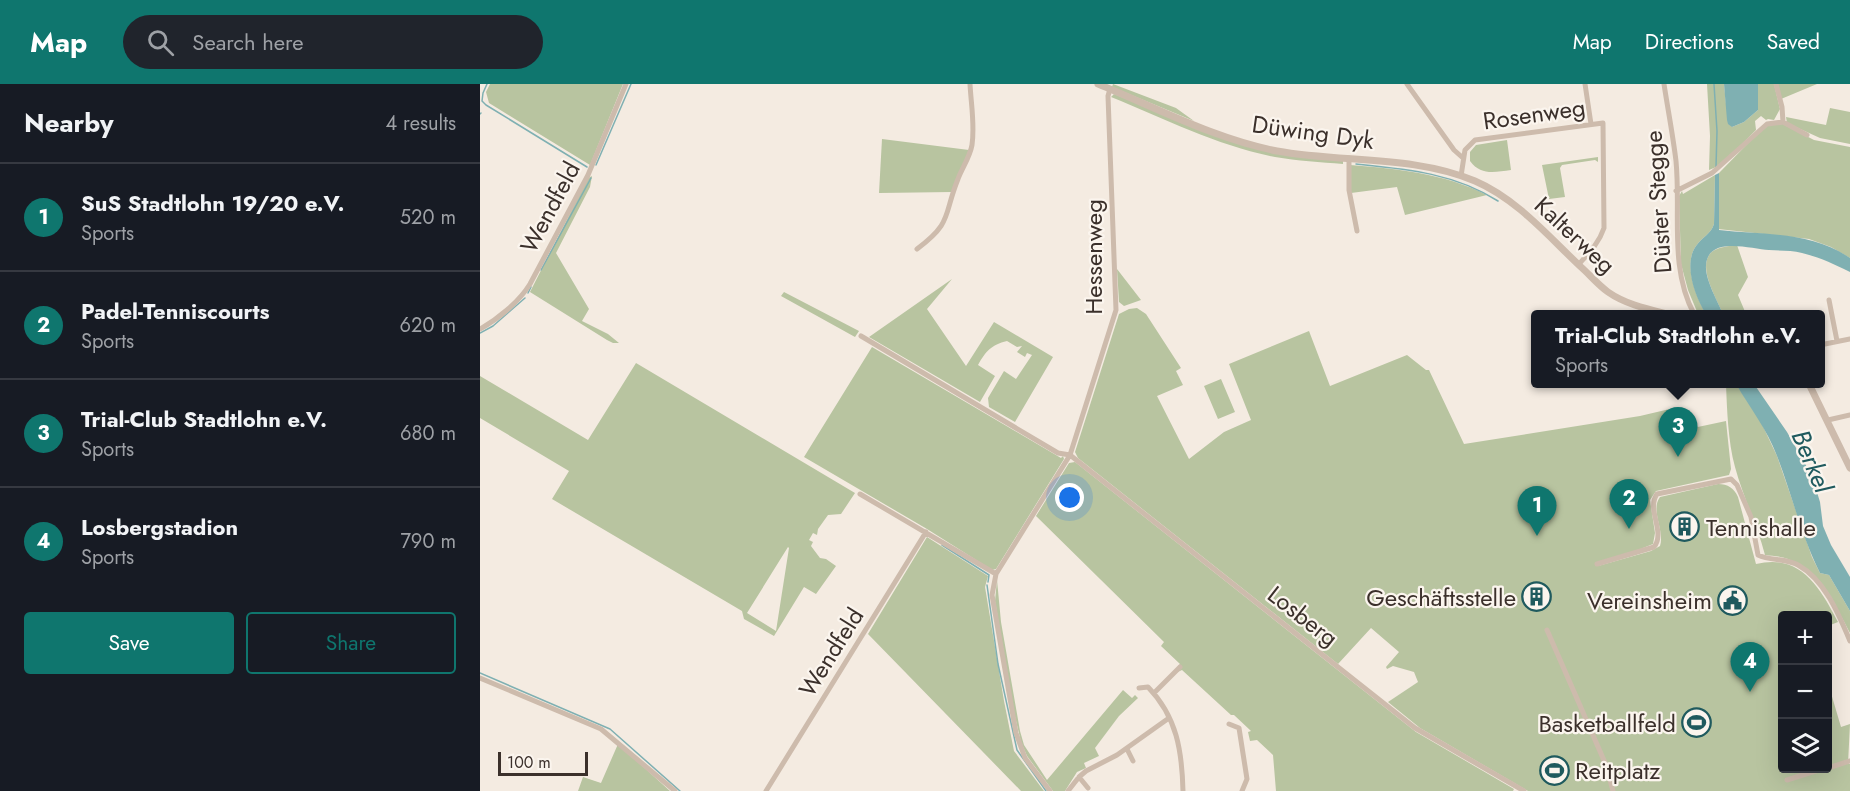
<!DOCTYPE html>
<html lang="en">
<head>
<meta charset="utf-8">
<style>
	:root { --surface:#171b24; --page:#20242c; --text:#f1f3f6; --muted:#9ea1a6; --line:#363941; --accent:#0f766e }
	body { margin:0; font-family:Jost,sans-serif; background:var(--page); color:var(--text) }
	.controls { position:absolute; right:18px; bottom:18px; display:grid; overflow:hidden; border-radius:6px; box-shadow:0 6px 24px #0002 }
	.controls button { width:54px; height:54px; display:grid; place-items:center; padding:0; border:0; border-bottom:2px solid var(--line); background:var(--surface); color:var(--text); font:30px sans-serif }
	.scale { position:absolute; left:18px; bottom:15px; width:90px; box-sizing:border-box; padding-left:6px; border:3px solid #3b302b; border-top:0; font-size:16px; line-height:21px; white-space:nowrap; color:#3b302b; -webkit-text-stroke:4px #fbf5ee; paint-order:stroke }
	.you { position:absolute; left:590px; top:414px; width:21px; height:21px; margin:-15px; border:4px solid #fff; border-radius:50%; background:#1a73e8; box-shadow:0 0 0 9px #1a73e833 }
	.badge { display:grid; place-items:center; width:39px; height:39px; border-radius:50%; background:var(--accent); color:#fff; font-size:20px; font-weight:700 }
	.pin { position:absolute; translate:-50% -50px; filter:drop-shadow(0 2px 3px #0008) }
	.pin::after { content:''; position:absolute; top:32px; width:21px; height:18px; background:inherit; clip-path:polygon(0 0,100% 0,50% 100%) }
	.popup { position:absolute; left:1051px; top:226px; width:294px; height:78px; box-sizing:border-box; display:grid; place-content:center; border-radius:6px; background:var(--surface); filter:drop-shadow(0 2px 4px #0005); font-size:20px; white-space:nowrap; color:var(--muted) }
	.popup b { font-size:22px; color:var(--text) }
	.popup::after { content:''; position:absolute; left:50%; top:100%; margin-left:-12px; border:12px solid transparent; border-top-color:var(--surface) }
	.list { margin:0; padding:0; list-style:none }
	h2 { display:flex; justify-content:space-between; align-items:center; height:78px; margin:0; padding:0 24px; font-size:26px }
	h2 small { font-size:20px; font-weight:400; color:var(--muted) }
	.list li { display:grid; grid-template-columns:39px 1fr auto; gap:18px; align-items:center; box-sizing:border-box; height:108px; padding:0 24px; border-top:2px solid var(--line) }
	.list b { display:block; font-size:22px; white-space:nowrap }
	.list p { margin:0; font-size:20px; white-space:nowrap; color:var(--muted) }
	.list em { font-size:20px; font-style:normal; color:var(--muted) }
	.actions { display:flex; gap:12px; padding:18px 24px }
	.actions a { flex:1; padding:14px 0; border:2px solid var(--accent); border-radius:6px; text-align:center; font-size:21px; color:var(--accent) }
	.actions .main { background:var(--accent); color:#fff }
	.icon { flex:none; width:33px; height:33px; fill:none; stroke:currentColor; stroke-width:2; stroke-linecap:round; stroke-linejoin:round }
	.map { position:relative; flex:none; width:1370px; height:707px; overflow:hidden }
	header { display:flex; align-items:center; gap:36px; box-sizing:border-box; height:84px; padding:0 30px; background:var(--accent); color:#fff }
	header strong { font-size:28px }
	nav { display:flex; gap:33px; margin-inline-start:auto; font-size:21px }
	.search { width:420px; height:54px; background:var(--page); display:flex; align-items:center; gap:15px; box-sizing:border-box; padding:0 21px; border-radius:33px; color:var(--muted); font-size:22px }
	main { display:flex }
	aside { flex:1; background:var(--surface) }
	.map>svg:first-child { display:block }
	.green { fill:#b8c4a0; fill-rule:evenodd }
	.water { fill:#7fb0b2 }
	.lines { fill:none; stroke-linecap:round; stroke-linejoin:round }
	.stream { stroke:#7fb0b2; stroke-width:1.5 }
	.minor { stroke:#cdbbac; stroke-width:5 }
	.tertiary { stroke:#cdbbac; stroke-width:7 }
	.labels { text-anchor:middle; dominant-baseline:central; stroke-width:4.5; stroke-linejoin:round; paint-order:stroke }
	.street-label { font-size:24px; fill:#3b302b; stroke:#fbf5ee }
	.poi-label { font-size:24px; fill:#3b302b; stroke:#fbf5ee; text-anchor:end }
	.water-label { font-size:26px; font-style:italic; fill:#1f5a5e; stroke:#fbf5ee }
</style>
</head>
<body>
<header>
<strong>Map</strong>
<div class="search"><svg class="icon" aria-label="search" viewBox="0 0 24 24"><circle cx="10" cy="10" r="6"/><path d="M15 15l6 6"/></svg>Search here</div>
<nav><a>Map</a><a>Directions</a><a>Saved</a></nav>
</header>
<main>
<aside>
<h2>Nearby<small>4 results</small></h2>
<ul class="list">
<li><span class="badge">1</span><div><b>SuS Stadtlohn 19/20 e.V.</b><p>Sports</p></div><em>520 m</em></li>
<li><span class="badge">2</span><div><b>Padel-Tenniscourts</b><p>Sports</p></div><em>620 m</em></li>
<li><span class="badge">3</span><div><b>Trial-Club Stadtlohn e.V.</b><p>Sports</p></div><em>680 m</em></li>
<li><span class="badge">4</span><div><b>Losbergstadion</b><p>Sports</p></div><em>790 m</em></li>
</ul>
<div class="actions"><a class="main">Save</a><a>Share</a></div>
</aside>
<div class="map">
<svg width="1370" height="707" viewBox="0 0 1370 707">
	<rect width="100%" height="100%" fill="#f4ebe1"/>
	<path class="green" d="M10 0H143L110 81 9 19 6 8Z
		M633 0 696 24 714 37 632 3Z
		M1227 0H1244L1246 20 1252 43 1264 38 1278 26V0H1294L1300 25 1294 36 1288 35 1286 36 1281 32 1275 37 1276 46 1241 81 1229 86 1230 52Z
		M1297 0H1337L1301 15Z
		M634 10 748 56 863 77V80C841 78 817 77 795 73 738 62 685 35 631 13Z
		M1350 24 1370 28V60L1340 54 1307 39 1306 33 1346 41Z
		M1303 40 1334 56 1370 63V174L1351 163 1329 155 1238 145 1239 89 1283 44 1289 41Z
		M402 55 489 66 472 108 399 109Z
		M1027 56 1031 86C1015 88 1001 92 990 77V68L996 61Z
		M1118 73V78L1115 76 1082 81 1080 84 1085 113 1069 115 1062 81Z
		M870 81C918 85 963 89 1007 111L925 131 917 103 871 109Z
		M1235 91 1234 140C1231 150 1222 153 1216 162 1203 180 1216 213 1226 230H1218L1208 206 1201 180 1199 112 1202 107 1203 110Z
		M112 92 110 103 76 169 109 225 102 237 128 250 139 259H133L127 256 50 208 108 94Z
		M1257 161 1268 193 1258 211 1266 230H1243C1237 215 1215 180 1233 167 1239 163 1249 162 1257 161Z
		M637 185 661 216 644 222 639 218Z
		M472 195 447 225 486 282 514 238 573 273 535 338 509 323 508 314 524 287 536 295 552 271 547 269 545 273 537 268 542 262 537 263 527 257C511 261 506 267 498 281L515 292 500 318 389 253Z
		M304 208 379 247 375 253 301 212Z
		M657 224 666 230 701 284 696 287 703 301 677 312 709 375 744 348 771 336 749 280 829 247 850 302 927 271 946 286H949L984 360 1160 332 1194 324 1199 347 1246 337 1251 385 1249 391 1176 407 1170 416 1175 449 1173 460 1118 482 1171 467 1180 462C1185 447 1170 426 1180 413L1238 400C1248 400 1254 404 1258 413L1276 480C1320 469 1340 503 1358 538L1348 542V532H1302V684H1348V599L1361 643 1370 640 1368 680H1370V707H1134L1124 681 1132 707H1048L940 644 908 618 938 598 934 588 913 582 907 585 906 583 919 568 891 544 858 580 598 374 595 368 639 230 649 225Z
		M392 263 581 374 583 372 584 375 516 485 512 486 447 445 324 373Z
		M156 279 375 409 361 430 348 431 338 445 337 451 333 449 329 456 333 458 331 462 340 474 346 475 356 482 336 510 324 503 294 552 264 535 262 527 72 415 89 387 0 334V292L108 356ZM308 463 309 464 296 547 267 529Z
		M741 295 755 328 738 335 724 302Z
		M1246 300H1256L1280 336 1297 372 1332 473 1340 489 1349 491 1370 527V549C1356 521 1337 488 1308 475 1301 472 1292 472 1285 471 1277 440 1263 413 1255 383 1248 358 1247 325 1246 300Z
		M595 378 936 648 1034 705 1033 707H796L793 671 777 656 770 657 768 648 771 647 754 631H751L702 586 691 591 700 580 681 562 684 558 556 432 589 379Z
		M447 453 508 492 505 503 524 617 534 667 564 707H541L388 550Z
		M517 496 521 538 540 647 544 661 567 696 643 606 652 614 655 611 658 614 639 632 615 664 619 672 604 679 606 684 597 688 585 707H573L547 672 541 658 533 624 515 517Z
		M138 660 190 707H98L103 693 121 699Z"/>
	<path class="water" d="M1244 0H1278V26L1264 38 1252 43 1248 40 1247 36Z
		M1239 89V146C1284 151 1331 147 1370 174V188C1354 180 1339 173 1322 169 1312 166 1300 167 1289 166 1271 165 1227 151 1226 182 1225 195 1238 218 1243 230H1226C1215 213 1203 180 1216 162 1222 153 1231 150 1234 140L1235 91Z
		M1256 300H1274L1307 348 1332 392 1340 418 1343 442 1351 461 1370 493V527L1349 491 1340 489C1321 451 1312 411 1297 372 1287 345 1270 324 1256 300Z"/>
	<g class="lines">
		<path class="stream" d="M7 0 3 9 2 17 6 21 107 83
			M1234 0 1237 47 1236 83
			M0 30 1 29
			M876 80C926 85 974 89 1018 117
			M116 81 151 0
			M61 186 111 94
			M48 209 51 203
			M0 249 13 242 45 214
			M462 461 509 491 508 498
			M507 501 518 580 537 666 566 707
			M0 589 130 645 200 707"/>
		<path class="minor" d="M927 0 974 66 983 74
			M1105 0 1111 40
			M1184 0C1188 26 1193 52 1196 77 1201 129 1189 183 1214 230
			M1296 0 1302 23 1303 38
			M869 74V106L877 147
			M981 92 985 66 995 56 1123 39 1124 144C1119 159 1109 169 1099 180
			M1196 107 1232 89 1287 40 1303 38 1327 51
			M437 165C473 138 463 132 478 95 482 84 490 73 492 61 495 41 491 20 490 0
			M1349 216 1357 257
			M0 245C18 235 39 218 50 200L108 91 146 0
			M381 252 578 369 590 371 935 644 1044 707
			M1340 261 1370 255
			M1348 336 1370 331
			M380 410 516 490
			M1117 480 1174 463C1186 448 1166 426 1177 410L1251 395 1257 401 1271 433 1278 471C1290 477 1306 474 1318 481 1345 496 1359 531 1370 557
			M1067 546 1126 681 1133 707
			M0 594 121 645 195 707
			M659 604 668 603C697 633 702 667 703 707
			M674 609 700 583
			M749 640 759 644 767 695 762 707
			M647 665 653 677
			M1348 684 1370 677
			M599 693 608 704
			M1307 696 1345 684
			M286 707 446 448
			M570 707 545 674 536 649 512 511 516 490 590 371 636 226 628 12 630 5
			M588 707 599 693 606 687 637 671 689 634"/>
		<path class="tertiary" d="M618 0C677 24 735 55 797 67 863 79 933 71 995 97 1037 115 1069 153 1101 183 1110 191 1118 201 1128 208 1145 220 1167 225 1187 230
			M1329 300 1370 384"/>
	</g>
	<defs>
		<symbol id="building-ring" viewBox="-11 -11 22 22"><circle r="9.5" fill="#fbf5ee" stroke="#1f5a5e" stroke-width="1.5"/><path d="M-4-6H4V6H1V3H-1V6H-4ZM-2.5-4.3h1.7v1.8h-1.7ZM.8-4.3h1.7v1.8H.8ZM-2.5-1h1.7V.8h-1.7ZM.8-1h1.7V.8H.8Z" fill="#1f5a5e"/></symbol>
		<symbol id="civic-ring" viewBox="-11 -11 22 22"><circle r="9.5" fill="#fbf5ee" stroke="#1f5a5e" stroke-width="1.5"/><path d="M-.6-6.5H3V-4.5H.6V-3L4-1V1h2V6H-6V1h2V-1L-.6-3ZM-1.2 2.5V6h2.4V2.5Z" fill="#1f5a5e"/></symbol>
		<symbol id="stadium-ring" viewBox="-11 -11 22 22"><circle r="9.5" fill="#fbf5ee" stroke="#1f5a5e" stroke-width="1.5"/><path d="M0-5a6.5 5 0 1 0 0 10a6.5 5 0 1 0 0-10ZM-3.5-1.8h7v3.6h-7Z" fill="#1f5a5e"/></symbol>
	</defs>
	<g fill-rule="evenodd">
		<use href="#building-ring" x="1188" y="426" width="33" height="33"/>
		<use href="#building-ring" x="1040" y="496" width="33" height="33"/>
		<use href="#civic-ring" x="1236" y="500" width="33" height="33"/>
		<use href="#stadium-ring" x="1200" y="622" width="33" height="33"/>
		<use href="#stadium-ring" x="1058" y="670" width="33" height="33"/>
	</g>
	<g class="labels">
		<g class="street-label">
			<text transform="translate(1054 30) rotate(-8)">Rosenweg</text>
			<text transform="translate(833 48) rotate(8)">Düwing Dyk</text>
			<text transform="translate(1178 118) rotate(-94)">Düster Stegge</text>
			<text transform="translate(70 123) rotate(-62)">Wendfeld</text>
			<text transform="translate(1095 151) rotate(43)">Kalterweg</text>
			<text transform="translate(613 173) rotate(-90)">Hessenweg</text>
			<text transform="translate(823 532) rotate(38)">Losberg</text>
			<text transform="translate(351 568) rotate(-58)">Wendfeld</text>
		</g>
		<g class="poi-label">
			<text x="1226" y="443" text-anchor="start">Tennishalle</text>
			<text x="1036" y="513">Geschäftsstelle</text>
			<text x="1232" y="516">Vereinsheim</text>
			<text x="1196" y="639">Basketballfeld</text>
			<text x="1095" y="686" text-anchor="start">Reitplatz</text>
		</g>
		<g class="water-label">
			<text transform="translate(1332 377) rotate(67)">Berkel</text>
		</g>
	</g>
</svg>
<div class="controls">
<button>+</button>
<button>−</button>
<button><svg class="icon" aria-label="layers" viewBox="0 0 24 24"><path d="M12 4l9 5-9 5-9-5zM3 14l9 5 9-5"/></svg></button>
</div>
<div class="scale">100 m</div>
<div class="you"></div>
<div class="pin badge" style="left:1057px;top:452px">1</div>
<div class="pin badge" style="left:1149px;top:445px">2</div>
<div class="pin badge" style="left:1198px;top:373px">3</div>
<div class="popup"><b>Trial-Club Stadtlohn e.V.</b>Sports</div>
<div class="pin badge" style="left:1270px;top:608px">4</div>
</div>
</main>
</body>
</html>
